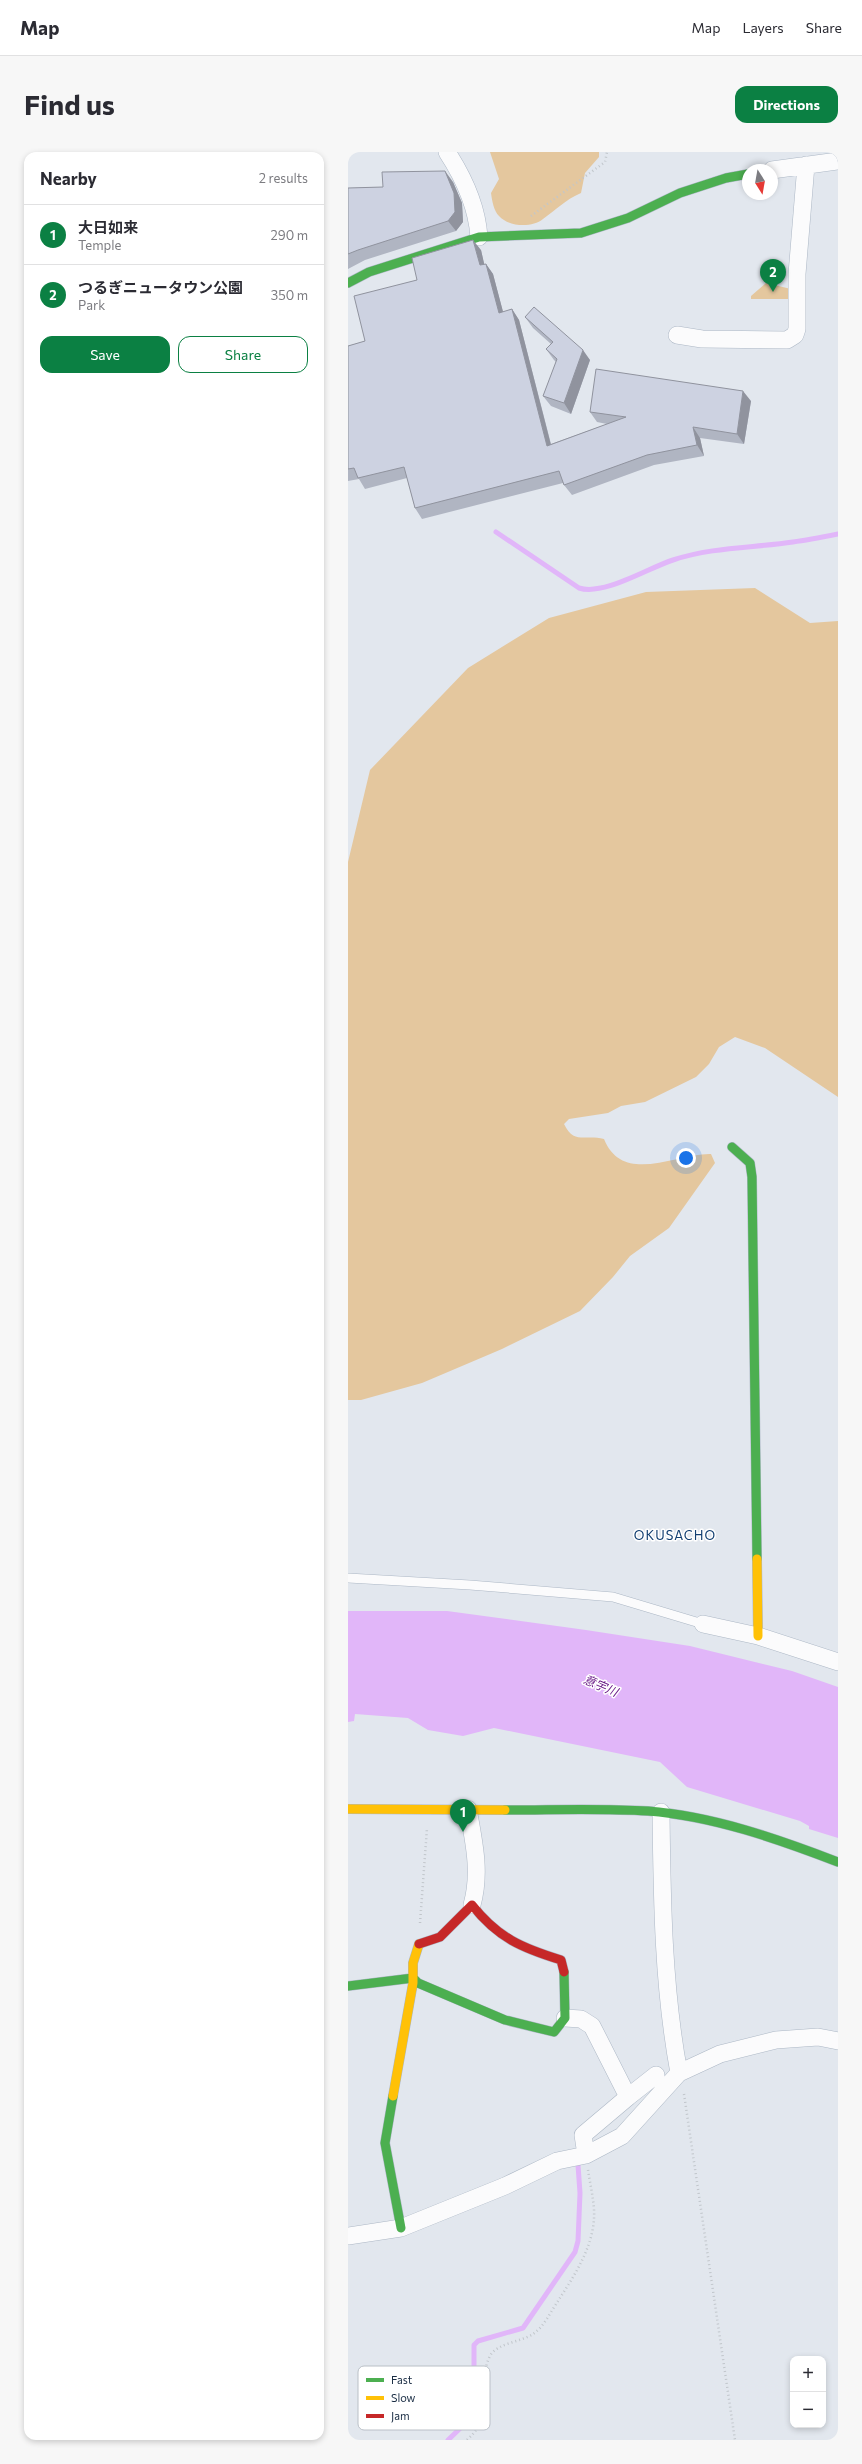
<!DOCTYPE html>
<html lang="en">
<head>
<meta charset="utf-8">
<style>
	:root { --surface:#fff; --page:#f7f7f7; --text:#2b2b33; --muted:#7c7c81; --line:#e1e1e2; --accent:#0b8043 }
	body { margin:0; font-family:Commissioner,"Noto Sans JP",sans-serif; background:var(--page); color:var(--text) }
	.controls { position:absolute; right:12px; bottom:12px; display:grid; overflow:hidden; border-radius:8px; box-shadow:0 2px 6px #0003 }
	.controls button { width:36px; height:36px; display:grid; place-items:center; padding:0; border:0; border-bottom:1px solid var(--line); background:var(--surface); color:var(--text); font:20px sans-serif }
	.compass { position:absolute; left:394px; top:12px; width:36px; height:36px; border-radius:50%; background:var(--surface); box-shadow:0 2px 6px #0003; rotate:169deg }
	.you { position:absolute; left:338px; top:1006px; width:14px; height:14px; margin:-10px; border:3px solid #fff; border-radius:50%; background:#1a73e8; box-shadow:0 0 0 6px #1a73e833 }
	.badge { display:grid; place-items:center; width:26px; height:26px; border-radius:50%; background:var(--accent); color:#fff; font-size:13px; font-weight:700 }
	.pin { position:absolute; translate:-50% -33px; filter:drop-shadow(0 1px 2px #0008) }
	.pin::after { content:''; position:absolute; top:21px; width:14px; height:12px; background:inherit; clip-path:polygon(0 0,100% 0,50% 100%) }
	.list { margin:0; padding:0; list-style:none }
	h2 { display:flex; justify-content:space-between; align-items:center; height:52px; margin:0; padding:0 16px; font-size:17px }
	h2 small { font-size:13px; font-weight:400; color:var(--muted) }
	.list li { display:grid; grid-template-columns:26px 1fr auto; gap:12px; align-items:center; box-sizing:border-box; height:60px; padding:0 16px; border-top:1px solid var(--line) }
	.list b { display:block; font-size:15px; white-space:nowrap }
	.list p { margin:0; font-size:13px; white-space:nowrap; color:var(--muted) }
	.list em { font-size:13px; font-style:normal; color:var(--muted) }
	.actions { display:flex; gap:8px; padding:12px 16px }
	.actions a { flex:1; padding:9px 0; border:1px solid var(--accent); border-radius:12px; text-align:center; font-size:14px; color:var(--accent) }
	.actions .main { background:var(--accent); color:#fff }
	.map { position:relative; flex:none; width:490px; height:2288px; overflow:hidden; border-radius:12px }
	header { display:flex; align-items:center; gap:24px; box-sizing:border-box; height:56px; padding:0 20px; background:var(--surface); border-bottom:1px solid var(--line) }
	header strong { font-size:19px }
	nav { display:flex; gap:22px; margin-inline-start:auto; font-size:14px }
	.intro { display:flex; align-items:center; justify-content:space-between; box-sizing:border-box; height:96px; padding:0 24px }
	h1 { margin:0; font-size:28px }
	.button { padding:10px 18px; border-radius:12px; background:var(--accent); color:#fff; font-size:14px; font-weight:700 }
	main { display:flex; gap:24px; padding:0 24px }
	aside { flex:1; background:var(--surface); border-radius:12px; box-shadow:0 2px 6px #0003 }
	.map>svg:first-child { display:block }
	.green { fill:#e4c79e }
	.water { fill:#e1b6f9 }
	.lines { fill:none; stroke-linecap:round; stroke-linejoin:round }
	.stream { stroke:#e1b6f9; stroke-width:5 }
	.lane-casing { stroke:#acb7c5; stroke-width:10 }
	.street-casing { stroke:#acb7c5; stroke-width:18 }
	.fast-casing { stroke:#acb7c5; stroke-width:10 }
	.slow-casing { stroke:#acb7c5; stroke-width:10 }
	.jam-casing { stroke:#acb7c5; stroke-width:10 }
	.path { stroke:#c1c6cb; stroke-width:2.5; stroke-dasharray:1 3; stroke-linecap:butt }
	.lane { stroke:#fbfbfc; stroke-width:9 }
	.street { stroke:#fbfbfc; stroke-width:17 }
	.fast { stroke:#4caf50; stroke-width:9 }
	.slow { stroke:#ffc107; stroke-width:9 }
	.jam { stroke:#c62828; stroke-width:9 }
	.wall { fill:#b0b5c2 }
	.shaded-wall { fill:#90939e }
	.building { fill:#cdd2e1; stroke:#90939e }
	.labels { text-anchor:middle; dominant-baseline:central; stroke-width:3; stroke-linejoin:round; paint-order:stroke }
	.water-label { font-size:12px; font-style:italic; fill:#6a1b88; stroke:#fff }
	.quarter-label { font-size:13px; letter-spacing:1px; fill:#113e71; stroke:#fff }
	.key { fill:#fff; stroke:#bac0c7; stroke-width:1 }
	.key-label { font-size:11px; fill:#192c43 }
</style>
</head>
<body>
<header>
<strong>Map</strong>
<nav><a>Map</a><a>Layers</a><a>Share</a></nav>
</header>
<div class="intro"><h1>Find us</h1><a class="button">Directions</a></div>
<main>
<aside>
<h2>Nearby<small>2 results</small></h2>
<ul class="list">
<li><span class="badge">1</span><div><b>大日如来</b><p>Temple</p></div><em>290 m</em></li>
<li><span class="badge">2</span><div><b>つるぎニュータウン公園</b><p>Park</p></div><em>350 m</em></li>
</ul>
<div class="actions"><a class="main">Save</a><a>Share</a></div>
</aside>
<div class="map">
<svg width="490" height="2288" viewBox="0 0 490 2288">
	<rect width="100%" height="100%" fill="#e2e7ee"/>
	<path class="green" d="M142 0H251V5L237 21 233 41C217 48 209 57 195 67 184 76 161 75 151 64 146 59 144 49 143 41L151 27Z
		M418 131 443 137V147H403V144Z
		M407 436 462 471 490 469V945L417 896 387 885 371 895 361 912 348 925 297 950 273 954 260 961 221 967 216 972C226 993 237 982 256 987 275 1034 329 1001 363 1002L367 1011 321 1076 282 1104 265 1125 232 1159 154 1197 74 1231 13 1248H0V710L22 618 120 516 201 466 298 440Z"/>
	<path class="water" d="M0 1459H99L238 1478 342 1494 444 1519 490 1535V1686L461 1677V1674L452 1669 339 1635 312 1610 146 1576 115 1584 80 1578 60 1566 7 1562 6 1569 0 1570Z"/>
	<g class="lines">
		<path class="stream" d="M148 380 231 436C256 444 300 416 325 408 364 395 405 396 445 390 460 388 475 385 490 382
			M100 2288 126 2263V2193L130 2189 175 2176 227 2100 230 2089 232 2041 230 2013"/>
		<defs>
			<path id="lane" d="M0 1426 122 1433 265 1445 355 1472"/>
			<path id="street" d="M99 0C116 26 129 54 131 85
				M424 18 490 9
				M329 183 354 187 439 188 447 183 449 177V122L458 13
				M355 1472 410 1484 490 1510
				M120 1657C126 1690 133 1721 124 1753
				M313 1660C314 1748 315 1835 331 1921
				M217 1866 233 1867 244 1874 280 1945 308 1923
				M238 2003 235 1983 280 1945
				M0 2084 53 2076 157 2034 209 2009 238 2003 274 1984 331 1921 372 1902 428 1888 470 1885 490 1889"/>
			<path id="fast" d="M0 131 21 120 131 85 233 81 280 66 332 41 378 26 400 22
				M384 995 402 1011 404 1025 409 1407
				M157 1658C205 1658 253 1656 300 1659 365 1664 430 1687 490 1710
				M0 1834 65 1826 70 1831 157 1868 206 1880 217 1866 216 1820
				M45 1944 37 1991 53 2076"/>
			<path id="slow" d="M409 1407 410 1484
				M0 1657 157 1658
				M45 1944 65 1831V1811L71 1792"/>
			<path id="jam" d="M71 1792 92 1785 124 1753C150 1786 174 1796 213 1808L216 1820"/>
		</defs>
		<use href="#lane" class="lane-casing"/>
		<use href="#street" class="street-casing"/>
		<use href="#fast" class="fast-casing"/>
		<use href="#slow" class="slow-casing"/>
		<use href="#jam" class="jam-casing"/>
		<path class="path" d="M183 64 257 10 259 0
			M72 1771 79 1676
			M336 1942 387 2288
			M119 2288C151 2259 127 2234 142 2204 149 2191 173 2190 185 2182 196 2175 203 2159 210 2149 228 2121 248 2091 246 2057 245 2044 242 2031 240 2018"/>
		<use href="#lane" class="lane"/>
		<use href="#street" class="street"/>
		<use href="#fast" class="fast"/>
		<use href="#slow" class="slow"/>
		<use href="#jam" class="jam"/>
	</g>
	<path class="wall" d="M105 30 114 51 115 70 108 79 17 108 0 117V36L35 35Z
		M133 98 136 112H138L145 122 155 160 164 157 171 168 203 292 259 272 249 270 242 260 403 249 396 292 352 286 356 304 306 313 224 343 216 333 215 331 74 367 67 356 59 326 17 337 11 327 0 329V194L17 189 69 128Z
		M177 165 242 208 223 262 203 254 195 244 208 210 206 208 198 197 203 192 185 176Z"/>
	<path class="shaded-wall" d="M97 19 105 30 114 51 115 70 108 79 100 69Z
		M125 88 133 98 139 124 132 113Z
		M138 112 145 122 158 171 151 161Z
		M164 157 171 168 206 305 199 294Z
		M235 198 242 208 223 262 216 251Z
		M395 239 403 249 396 292 389 282Z
		M345 275 352 286 356 304 349 293Z"/>
	<path class="building" d="M97 19 106 41 107 60 100 69 10 98 0 102V36L35 35 34 20Z
		M125 88 132 113 138 112 151 161 164 157 199 294 278 265 242 260 248 217 395 239 389 282 345 275 349 293 299 303 216 333 211 319 67 356 56 315 10 326 6 316 0 317V194L17 189 6 144 69 128 64 106Z
		M186 155 235 198 216 251 195 244 209 207 198 197 205 190 177 165Z"/>
	<g class="labels">
		<g class="water-label">
			<text transform="translate(253 1533) rotate(23)">意宇川</text>
		</g>
		<g class="quarter-label">
			<text x="327" y="1383">OKUSACHO</text>
		</g>
	</g>
	<rect x="10" y="2214" width="132" height="64" rx="6" class="key"/>
	<rect x="18" y="2226" width="18" height="4" fill="#4caf50"/>
	<rect x="18" y="2244" width="18" height="4" fill="#ffc107"/>
	<rect x="18" y="2262" width="18" height="4" fill="#c62828"/>
	<g class="key-label">
		<text x="43" y="2232">Fast</text>
		<text x="43" y="2250">Slow</text>
		<text x="43" y="2268">Jam</text>
	</g>
</svg>
<div class="controls">
<button>+</button>
<button>−</button>
</div>
<svg class="compass" viewBox="-18 -18 36 36"><path d="M0-13l5 13h-10z" fill="#e53935"/><path d="M0 13l5-13h-10z" fill="#7c7c81"/></svg>
<div class="you"></div>
<div class="pin badge" style="left:115px;top:1680px">1</div>
<div class="pin badge" style="left:425px;top:140px">2</div>
</div>
</main>
</body>
</html>
